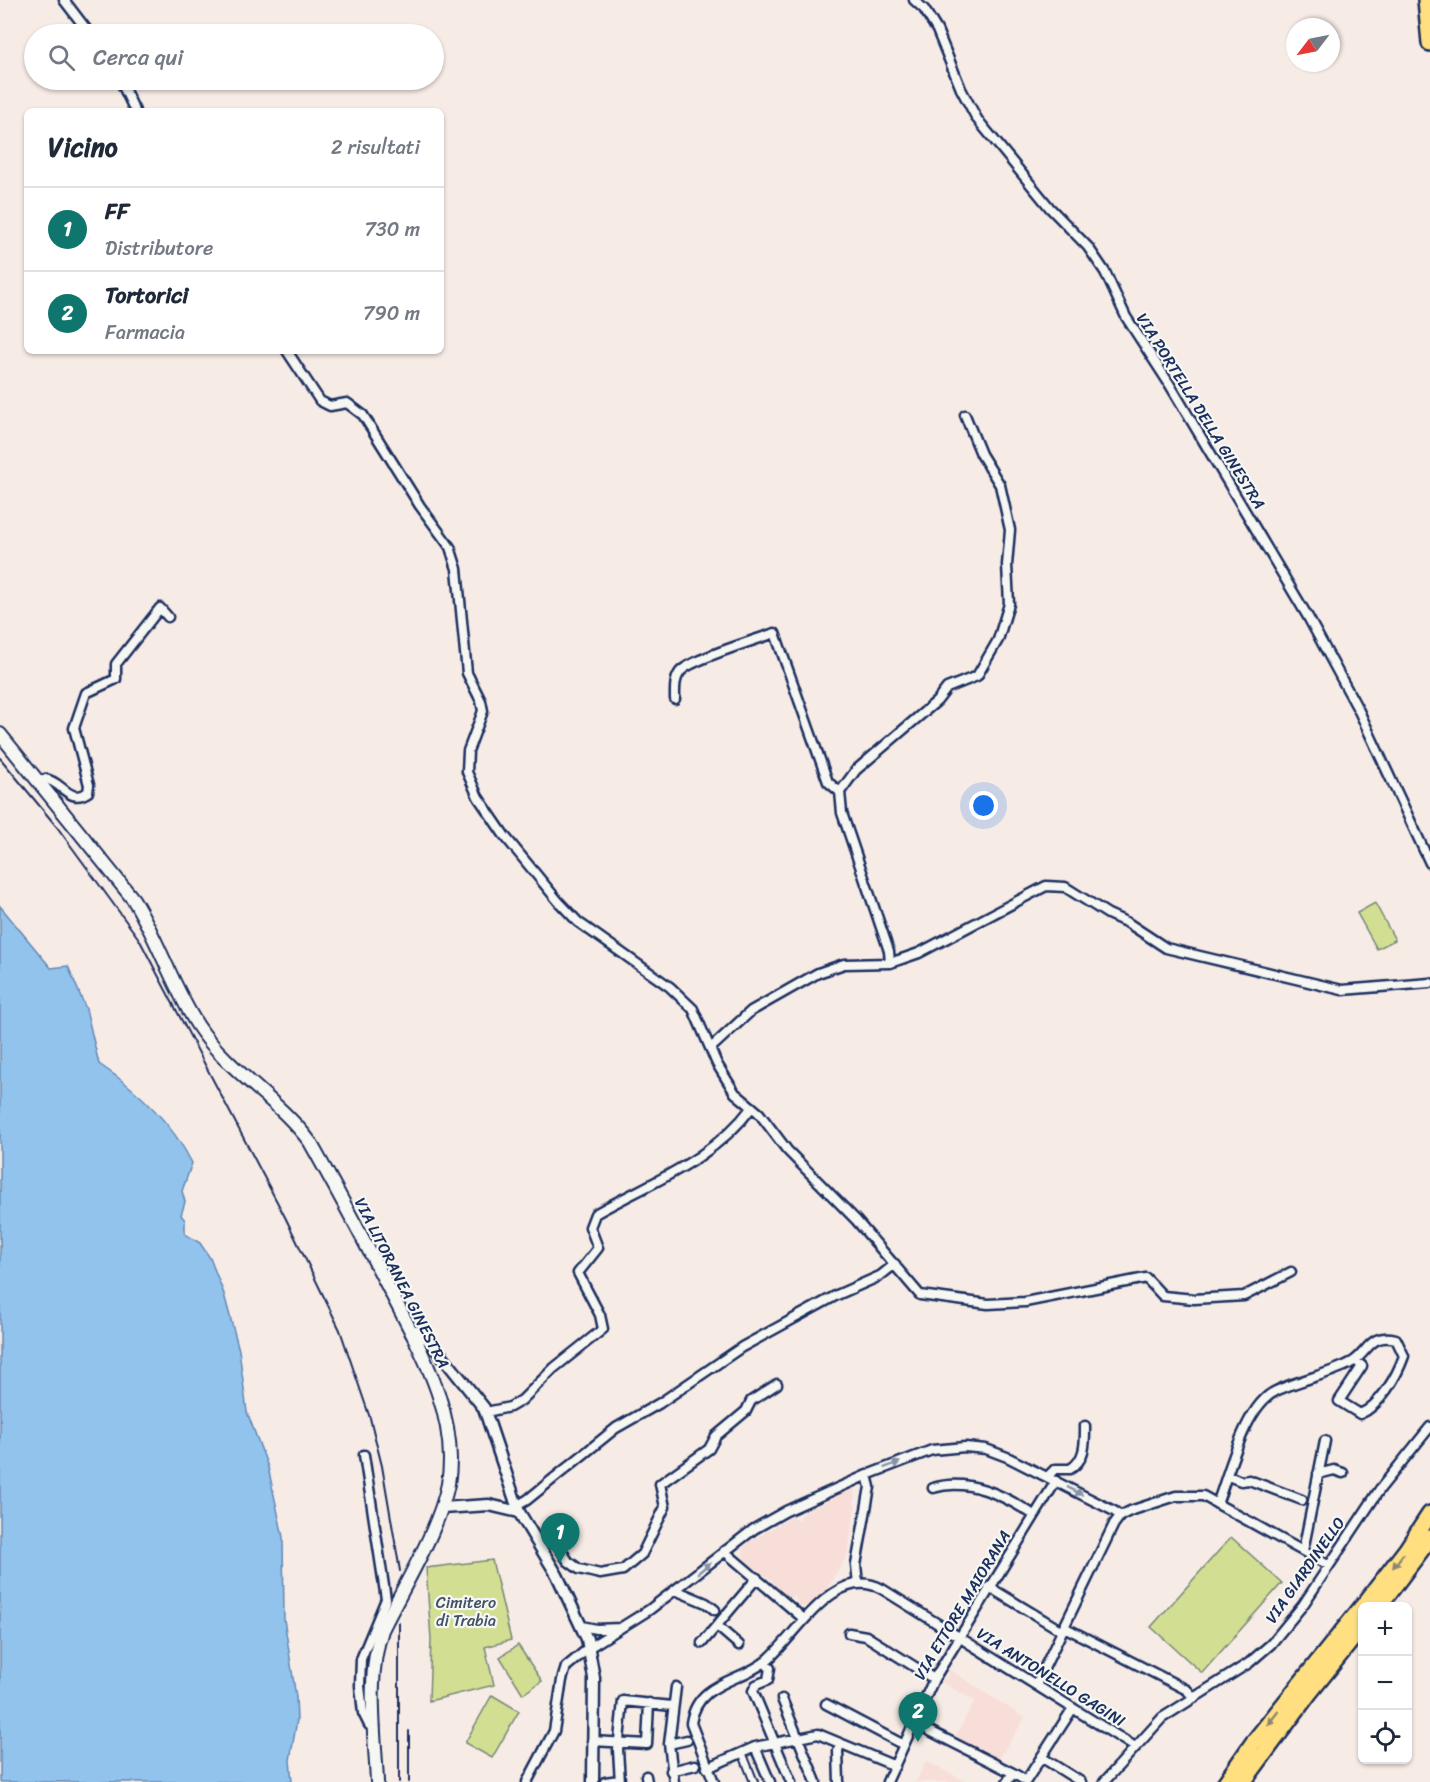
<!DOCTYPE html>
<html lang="it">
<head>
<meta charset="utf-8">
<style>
	:root { --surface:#fff; --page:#f2f2f3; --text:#1f2937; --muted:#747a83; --line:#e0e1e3; --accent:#0f766e }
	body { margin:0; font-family:Sriracha,sans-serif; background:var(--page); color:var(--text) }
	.controls { position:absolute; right:18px; bottom:18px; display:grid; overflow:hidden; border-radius:9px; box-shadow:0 2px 4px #0004 }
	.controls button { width:54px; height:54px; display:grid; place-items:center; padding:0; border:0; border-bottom:2px solid var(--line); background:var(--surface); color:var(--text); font:30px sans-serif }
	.compass { position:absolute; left:1286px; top:18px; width:54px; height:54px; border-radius:50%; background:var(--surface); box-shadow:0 2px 4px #0004; rotate:238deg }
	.you { position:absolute; left:984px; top:806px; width:21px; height:21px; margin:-15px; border:4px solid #fff; border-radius:50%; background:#1a73e8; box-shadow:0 0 0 9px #1a73e833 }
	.badge { display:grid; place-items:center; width:39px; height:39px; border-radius:50%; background:var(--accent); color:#fff; font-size:20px; font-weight:700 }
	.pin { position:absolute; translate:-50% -50px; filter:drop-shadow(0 2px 3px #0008) }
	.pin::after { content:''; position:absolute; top:32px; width:21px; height:18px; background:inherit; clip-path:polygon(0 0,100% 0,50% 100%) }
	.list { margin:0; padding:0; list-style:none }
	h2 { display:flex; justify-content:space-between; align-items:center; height:78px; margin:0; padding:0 24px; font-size:26px }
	h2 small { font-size:20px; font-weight:400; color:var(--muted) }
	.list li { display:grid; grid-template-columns:39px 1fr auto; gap:18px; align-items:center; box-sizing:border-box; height:84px; padding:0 24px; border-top:2px solid var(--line) }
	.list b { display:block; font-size:22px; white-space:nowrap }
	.list p { margin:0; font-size:20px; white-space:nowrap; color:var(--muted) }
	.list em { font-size:20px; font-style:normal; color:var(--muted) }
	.icon { flex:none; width:33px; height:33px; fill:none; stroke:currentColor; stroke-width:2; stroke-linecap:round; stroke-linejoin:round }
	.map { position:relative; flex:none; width:1430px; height:1782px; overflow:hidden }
	.search { position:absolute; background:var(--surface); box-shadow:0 2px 4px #0004; left:24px; top:24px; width:420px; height:66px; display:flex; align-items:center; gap:15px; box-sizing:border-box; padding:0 21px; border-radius:33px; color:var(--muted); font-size:22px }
	.panel { position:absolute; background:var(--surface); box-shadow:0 2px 4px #0004; left:24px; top:108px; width:420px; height:246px; border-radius:9px }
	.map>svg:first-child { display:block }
	.built { fill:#f8ded8 }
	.green { fill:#d2de91; stroke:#768678; stroke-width:1.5 }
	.water { fill:#91c3ed; stroke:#6288b4; stroke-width:1.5 }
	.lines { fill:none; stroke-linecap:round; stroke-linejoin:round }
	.pedestrian-casing { stroke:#1b2f5e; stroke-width:10 }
	.minor-casing { stroke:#1b2f5e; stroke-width:13 }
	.tertiary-casing { stroke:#1b2f5e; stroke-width:15 }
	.secondary-casing { stroke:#1b2f5e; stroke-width:16 }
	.motorway-casing { stroke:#1b2f5e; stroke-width:20 }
	.pedestrian { stroke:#f6f6f2; stroke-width:6 }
	.minor { stroke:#f6f6f2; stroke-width:8 }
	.tertiary { stroke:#f6f6f2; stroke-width:10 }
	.secondary { stroke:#f6f6f2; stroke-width:12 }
	.motorway { stroke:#ffdf80; stroke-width:15 }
	.rail { stroke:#1b2f5e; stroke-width:2 }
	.oneway { fill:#8892a8 }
	.oneway2 { fill:#8d876f }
	.labels { text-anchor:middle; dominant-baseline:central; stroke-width:4.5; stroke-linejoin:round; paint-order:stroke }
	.street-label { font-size:16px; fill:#1b2f5e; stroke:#f6f6f2 }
	.park-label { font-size:16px; fill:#405268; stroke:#f6f6f2 }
</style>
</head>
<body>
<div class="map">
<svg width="1430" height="1782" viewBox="0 0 1430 1782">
	<rect width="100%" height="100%" fill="#f7ebe6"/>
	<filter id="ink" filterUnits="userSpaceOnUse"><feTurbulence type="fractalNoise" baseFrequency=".0167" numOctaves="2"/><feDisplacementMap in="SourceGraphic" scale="12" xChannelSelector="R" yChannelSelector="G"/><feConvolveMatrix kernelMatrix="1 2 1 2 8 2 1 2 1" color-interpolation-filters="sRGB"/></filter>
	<g filter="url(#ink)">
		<path class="built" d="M854 1488 855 1508 848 1554 826 1590 807 1607 799 1606 794 1595 789 1598 772 1584 773 1581 744 1560 743 1548 747 1543 792 1517 799 1520 804 1512Z
			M947 1668 1025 1718 998 1760 955 1737 975 1701 940 1681 946 1679 949 1674Z
			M926 1761 967 1782H916Z"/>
		<path class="green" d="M1375 903 1395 940 1377 949 1357 913Z
			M1231 1537 1282 1583 1202 1673 1151 1627Z
			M492 1560 511 1640 485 1647 494 1685 429 1701 431 1639 426 1568Z
			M518 1645 542 1681 523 1694 500 1657Z
			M492 1695 519 1711 492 1758 465 1743Z"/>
		<path class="water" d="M0 906 51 968 68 966 86 1009 99 1064C138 1090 171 1121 192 1163L182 1191 185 1202 181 1215 185 1220V1234L200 1243 210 1258 224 1294 239 1350 247 1412 268 1467 283 1537 284 1619 296 1697 297 1720 290 1760 292 1782H0Z"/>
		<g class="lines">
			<defs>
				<path id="pedestrian" d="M742 1752 754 1782"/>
				<path id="minor" d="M64 0 90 34
					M914 0 924 9 937 30 961 89 977 119 1050 208 1088 247 1105 272 1126 317 1170 385 1308 617 1359 711 1430 863
					M120 80 135 111
					M287 351 320 401 330 406 347 403 363 415 420 506 450 547 457 569 467 673 481 701 483 711 468 751 467 772 478 797 504 835 558 901 578 922 670 987 693 1009 717 1064 735 1093 759 1113 787 1150 856 1220 920 1295 988 1304 1025 1302 1146 1278 1163 1296 1194 1299 1244 1296 1291 1272
					M675 699C675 690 674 680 680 672 689 660 758 639 775 633L828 782 840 792 842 813 889 951 890 963
					M40 783 45 779C62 781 69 805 88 792L89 785 74 728 86 693 116 679V664L160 608 168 617
					M840 792 856 770 937 701 947 688 977 676 998 640 1009 604 1007 565 1010 530 1000 485 981 454 965 415
					M712 1047 751 1011 818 973 844 964 890 963 919 953 1046 886 1065 887 1108 914 1128 923 1166 948 1342 990 1430 983
					M486 1412 510 1407 522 1400 554 1368 603 1329 600 1315 578 1273 598 1248 590 1227 595 1214C651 1182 712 1161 752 1107
					M364 1455 386 1599 361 1659 360 1686 363 1713 369 1725 375 1726
					M1318 1474 1334 1470 1343 1473
					M1228 1476 1241 1481 1249 1480 1302 1500
					M1047 1477 1055 1469H1070C1086 1460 1085 1441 1085 1426
					M933 1488C969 1477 1005 1496 1034 1515
					M1217 1504C1229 1473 1245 1405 1276 1391 1298 1380 1335 1373 1354 1361 1369 1350 1371 1333 1396 1339L1404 1356C1397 1376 1380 1406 1360 1414L1339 1401 1362 1366 1355 1360
					M518 1505 527 1500 616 1428 660 1403 742 1347 837 1295 880 1276 895 1264
					M538 1541 552 1535 568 1561 579 1569 600 1574 623 1570 642 1554 665 1507 660 1484 709 1449 716 1436 746 1411 751 1401 777 1384
					M724 1551 804 1619
					M1303 1551 1325 1441
					M858 1584 856 1565 870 1487 867 1475
					M989 1587 1062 1631
					M675 1590 706 1603 715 1610
					M582 1626 596 1629 620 1628
					M717 1626 739 1645
					M1064 1627 1187 1690 1194 1698
					M849 1633 866 1636 934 1679
					M702 1643 757 1578
					M765 1663 770 1668 768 1680 756 1685 753 1691 791 1782
					M1036 1685 1114 1524 1120 1516 1130 1511 1176 1496H1203L1328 1565
					M782 1699 816 1782
					M826 1704 904 1745
					M914 1723 1013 1773
					M592 1741 647 1744 649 1703
					M669 1744 687 1740
					M755 1747 770 1782
					M1041 1757 1081 1782
					M707 1768 755 1747 818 1734 895 1766
					M671 1771 695 1765
					M646 1776 647 1782
					M527 1782 554 1731 562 1680 566 1667 590 1647 649 1610 754 1529 786 1511 867 1475 932 1450 965 1447 986 1449 1007 1457 1114 1511 1120 1516
					M605 1782 619 1780
					M620 1782 618 1750 623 1701 672 1706
					M674 1782 669 1744 676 1687
					M714 1782 691 1723C697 1681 741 1682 766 1661 796 1637 834 1563 882 1589L1135 1747
					M839 1782 838 1751 840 1743
					M887 1782 934 1679 1056 1481
					M1007 1782 1013 1773 1026 1781 1073 1708
					M1104 1782 1162 1718 1249 1663 1271 1644 1303 1605 1380 1489 1430 1427"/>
				<path id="tertiary" d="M411 1333 416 1331 431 1342 484 1408 519 1512 557 1575 587 1639 594 1678 593 1782
					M442 1508 489 1505 519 1512"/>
				<path id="secondary" d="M0 734 133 899C158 939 172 986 198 1026 227 1070 278 1099 310 1142 336 1188 361 1235 386 1283 417 1344 460 1413 448 1484 439 1530 403 1587 382 1630 366 1678 375 1732 377 1782"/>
				<path id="motorway" d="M1426 0 1430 43
					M1363 1606 1407 1549 1430 1514
					M1379 1606 1430 1538
					M1226 1782 1253 1743 1362 1607
					M1243 1782 1309 1693 1362 1627"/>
			</defs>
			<use href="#pedestrian" class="pedestrian-casing"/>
			<use href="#minor" class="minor-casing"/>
			<use href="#tertiary" class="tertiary-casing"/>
			<use href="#secondary" class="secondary-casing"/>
			<use href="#motorway" class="motorway-casing"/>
			<use href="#pedestrian" class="pedestrian"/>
			<use href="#minor" class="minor"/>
			<use href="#tertiary" class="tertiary"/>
			<use href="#secondary" class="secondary"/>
			<use href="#motorway" class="motorway"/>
			<path class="rail" d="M0 758 57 827 139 939 285 1217 340 1330 370 1418 382 1466 400 1571
				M399 1622V1782
				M409 1731V1782"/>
		</g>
		<defs><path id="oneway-solid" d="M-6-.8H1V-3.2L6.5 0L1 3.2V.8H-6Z" transform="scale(1.5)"/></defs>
		<g class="oneway">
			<use href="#oneway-solid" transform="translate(892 1465) rotate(-21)"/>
			<use href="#oneway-solid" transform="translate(1075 1491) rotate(27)"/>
			<use href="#oneway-solid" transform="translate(704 1568) rotate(-40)"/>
		</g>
		<g class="oneway2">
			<use href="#oneway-solid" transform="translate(1398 1561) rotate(127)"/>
			<use href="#oneway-solid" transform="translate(1273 1718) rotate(129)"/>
		</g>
	</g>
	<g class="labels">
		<g class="street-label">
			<text transform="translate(1201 411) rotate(58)">VIA PORTELLA DELLA GINESTRA</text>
			<text transform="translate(402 1283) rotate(63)">VIA LITORANEA GINESTRA</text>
			<text transform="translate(1305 1570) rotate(-55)">VIA GIARDINELLO</text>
			<text transform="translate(962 1605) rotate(-59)">VIA ETTORE MAIORANA</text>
			<text transform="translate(1051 1677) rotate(32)">VIA ANTONELLO GAGINI</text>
		</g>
		<g class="park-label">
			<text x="466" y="1602">Cimitero<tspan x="466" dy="18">di Trabia</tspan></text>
		</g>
	</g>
</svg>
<div class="controls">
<button>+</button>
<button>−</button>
<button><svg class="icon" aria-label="locate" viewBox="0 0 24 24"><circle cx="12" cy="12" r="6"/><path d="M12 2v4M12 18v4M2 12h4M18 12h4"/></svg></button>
</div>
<svg class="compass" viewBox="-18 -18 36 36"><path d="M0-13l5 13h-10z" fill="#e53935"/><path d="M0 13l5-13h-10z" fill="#747a83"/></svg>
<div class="you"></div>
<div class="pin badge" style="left:560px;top:1563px">1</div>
<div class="pin badge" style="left:918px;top:1742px">2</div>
<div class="search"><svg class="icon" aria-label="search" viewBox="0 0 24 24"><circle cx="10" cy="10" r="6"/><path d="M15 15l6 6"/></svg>Cerca qui</div>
<section class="panel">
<h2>Vicino<small>2 risultati</small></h2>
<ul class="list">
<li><span class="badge">1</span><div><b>FF</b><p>Distributore</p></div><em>730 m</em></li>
<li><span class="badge">2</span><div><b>Tortorici</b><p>Farmacia</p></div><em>790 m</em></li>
</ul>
</section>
</div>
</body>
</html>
